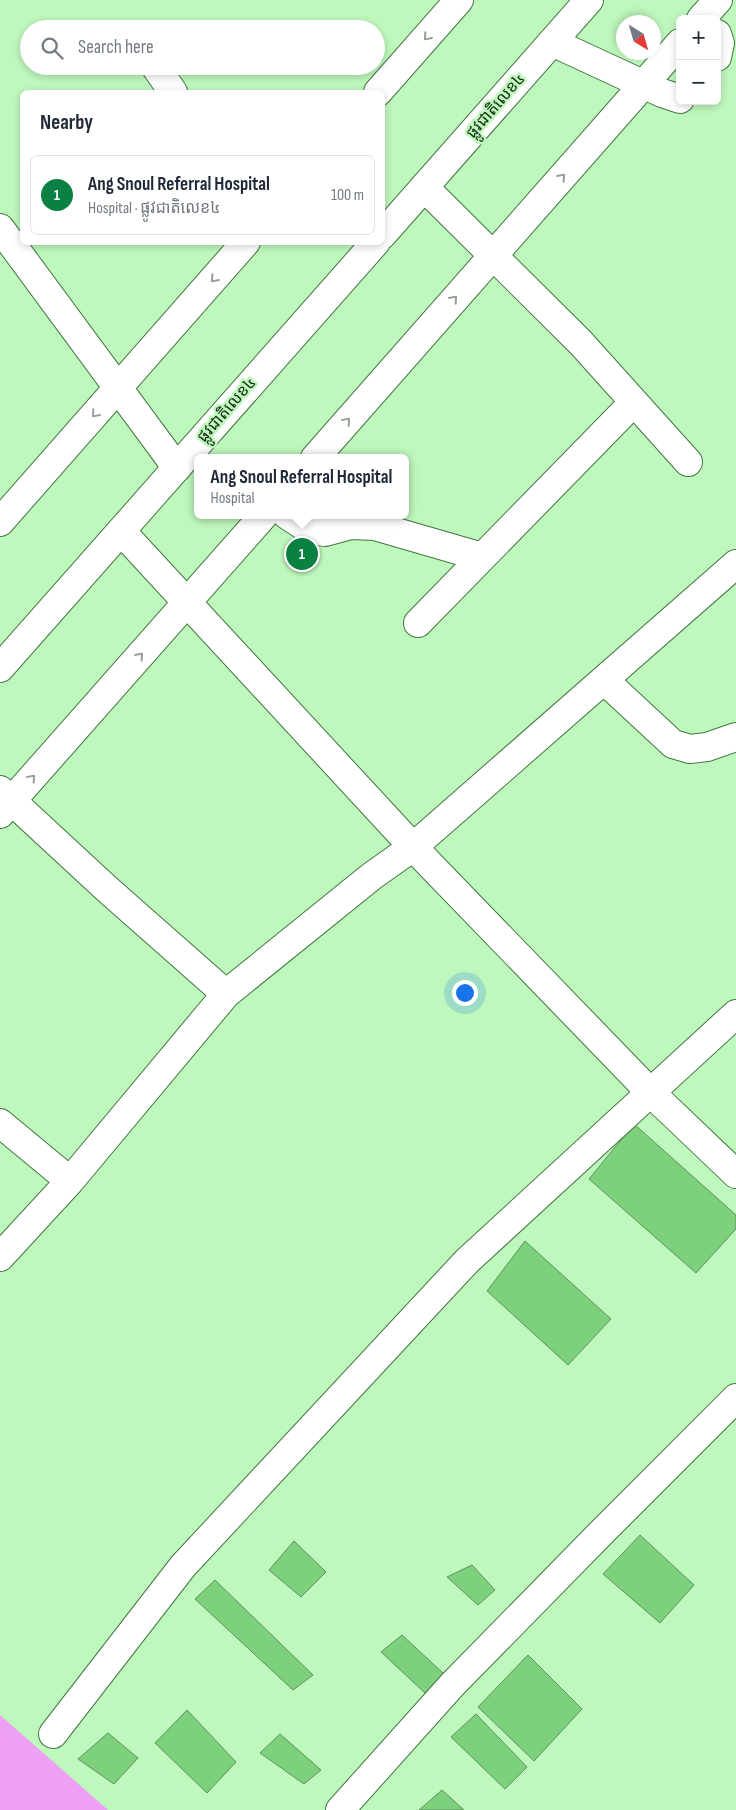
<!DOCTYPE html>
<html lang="en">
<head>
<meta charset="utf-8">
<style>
	:root { --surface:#fff; --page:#f2f2f3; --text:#1f2937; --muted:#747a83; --line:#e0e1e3; --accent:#0b8043 }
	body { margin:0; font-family:"Sofia Sans Condensed","Noto Sans Khmer",sans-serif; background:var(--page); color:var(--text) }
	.controls { position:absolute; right:15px; top:15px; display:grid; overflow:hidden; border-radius:8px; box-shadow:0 2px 8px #0003 }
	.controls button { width:45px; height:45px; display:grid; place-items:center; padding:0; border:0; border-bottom:1px solid var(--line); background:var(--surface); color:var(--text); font:25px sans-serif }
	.compass { position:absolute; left:616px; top:15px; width:45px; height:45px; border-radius:50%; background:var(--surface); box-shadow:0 2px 8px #0003; rotate:143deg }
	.you { position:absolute; left:464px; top:992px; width:18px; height:18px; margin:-12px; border:4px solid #fff; border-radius:50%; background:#1a73e8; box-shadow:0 0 0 8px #1a73e833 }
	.badge { display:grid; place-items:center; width:32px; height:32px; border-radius:50%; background:var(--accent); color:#fff; font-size:16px; font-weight:700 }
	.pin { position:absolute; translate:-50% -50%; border:2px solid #fff; box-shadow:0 1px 5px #0006 }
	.popup { position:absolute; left:194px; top:454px; width:215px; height:65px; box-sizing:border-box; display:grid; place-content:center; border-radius:8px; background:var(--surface); filter:drop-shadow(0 1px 4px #0005); font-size:16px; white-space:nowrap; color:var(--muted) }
	.popup b { font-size:19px; color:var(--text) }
	.popup::after { content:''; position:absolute; left:50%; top:100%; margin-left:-10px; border:10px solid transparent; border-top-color:var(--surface) }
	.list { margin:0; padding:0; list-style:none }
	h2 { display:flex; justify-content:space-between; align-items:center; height:65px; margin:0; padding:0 20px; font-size:21px }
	h2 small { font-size:16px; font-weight:400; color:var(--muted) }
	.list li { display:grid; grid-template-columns:32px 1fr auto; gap:15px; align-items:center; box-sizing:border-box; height:80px; margin:0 10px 10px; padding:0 10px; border:1px solid var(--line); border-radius:8px }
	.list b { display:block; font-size:19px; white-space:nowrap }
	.list p { margin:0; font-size:16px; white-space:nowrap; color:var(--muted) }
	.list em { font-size:16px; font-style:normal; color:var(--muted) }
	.icon { flex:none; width:28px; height:28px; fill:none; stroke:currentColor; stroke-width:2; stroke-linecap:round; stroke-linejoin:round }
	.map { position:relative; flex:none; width:736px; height:1810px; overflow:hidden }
	.search { position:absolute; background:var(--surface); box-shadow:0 2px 8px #0003; left:20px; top:20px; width:365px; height:55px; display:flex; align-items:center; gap:12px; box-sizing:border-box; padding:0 18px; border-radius:28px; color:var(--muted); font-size:19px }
	.panel { position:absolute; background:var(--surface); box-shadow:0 2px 8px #0003; left:20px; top:90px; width:365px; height:155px; border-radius:8px }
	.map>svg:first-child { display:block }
	.water { fill:#eea0f5 }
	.building { fill:#7dd07c; stroke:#5d925c }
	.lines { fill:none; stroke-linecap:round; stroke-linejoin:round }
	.minor-casing { stroke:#427641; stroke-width:30 }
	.highway-casing { stroke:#427641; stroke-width:30 }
	.minor { stroke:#fff; stroke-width:28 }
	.highway { stroke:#fff; stroke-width:28 }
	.oneway { stroke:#96a095 }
	.labels { text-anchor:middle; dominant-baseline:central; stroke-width:5; stroke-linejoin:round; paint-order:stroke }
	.street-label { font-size:16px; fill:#152b14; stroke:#bff8bd }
</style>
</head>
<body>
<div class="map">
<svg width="736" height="1810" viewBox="0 0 736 1810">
	<rect width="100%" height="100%" fill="#bff8bd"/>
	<path class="water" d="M0 1715 108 1810H0Z"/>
	<path class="building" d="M634 1124 736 1215V1229L696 1273 589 1179Z
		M525 1241 611 1319 568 1365 487 1291Z
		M640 1535 694 1585 660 1623 603 1574Z
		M294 1541 326 1572 301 1597 269 1570Z
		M472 1565 495 1590 478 1605 447 1577Z
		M215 1580 313 1675 293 1690 195 1599Z
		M402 1635 444 1674 425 1693 381 1652Z
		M528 1655 582 1709 534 1761 478 1707Z
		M187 1710 236 1762 207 1793 155 1743Z
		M476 1714 527 1767 505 1789 451 1737Z
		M108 1733 138 1758 114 1784 78 1759Z
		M280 1734 321 1770 304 1784 260 1753Z
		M442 1790 464 1810H419Z"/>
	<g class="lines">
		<defs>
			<path id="minor" d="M701 19 718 0
				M717 34 720 43 717 57
				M552 42 662 93 680 99
				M155 66 173 92
				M378 92 459 0
				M424 187 581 343 688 462
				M0 228 177 468
				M315 458 680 43
				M287 515 310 530 325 532 351 525 375 526 482 557
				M0 522 246 242
				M121 531 413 847 650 1092 736 1174
				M418 623 634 402
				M604 680 673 744 690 749 707 747 736 737
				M0 790 107 889 226 994
				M0 814 264 515
				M0 1123 70 1181
				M0 1257 70 1181 226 994 372 876 413 847 736 564
				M53 1734 183 1566 467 1261 736 1014
				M340 1810 452 1685 603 1531 736 1398"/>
			<path id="highway" d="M382 235 589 0
				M0 668 376 242"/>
		</defs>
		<use href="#minor" class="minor-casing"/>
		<use href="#highway" class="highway-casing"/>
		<use href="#minor" class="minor"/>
		<use href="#highway" class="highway"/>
	</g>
	<defs><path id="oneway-chevron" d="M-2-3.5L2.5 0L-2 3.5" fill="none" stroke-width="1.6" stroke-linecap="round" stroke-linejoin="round" transform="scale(1.25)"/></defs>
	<g class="oneway">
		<use href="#oneway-chevron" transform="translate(427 37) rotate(131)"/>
		<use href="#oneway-chevron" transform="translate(562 177) rotate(-49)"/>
		<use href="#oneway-chevron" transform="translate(214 279) rotate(131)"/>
		<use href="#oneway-chevron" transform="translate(454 299) rotate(-49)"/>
		<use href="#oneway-chevron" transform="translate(95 414) rotate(131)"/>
		<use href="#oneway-chevron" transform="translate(347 421) rotate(-49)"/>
		<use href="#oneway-chevron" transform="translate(140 656) rotate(-49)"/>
		<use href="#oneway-chevron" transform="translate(32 778) rotate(-49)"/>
	</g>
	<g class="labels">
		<g class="street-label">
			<text transform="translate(496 106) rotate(-49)">ផ្លូវជាតិលេខ៤</text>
			<text transform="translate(227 410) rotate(-49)">ផ្លូវជាតិលេខ៤</text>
		</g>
	</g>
</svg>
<div class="controls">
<button>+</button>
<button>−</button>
</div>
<svg class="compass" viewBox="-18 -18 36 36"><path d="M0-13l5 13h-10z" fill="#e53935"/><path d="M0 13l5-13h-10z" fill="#747a83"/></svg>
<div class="you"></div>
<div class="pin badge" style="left:302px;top:554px">1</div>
<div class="popup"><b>Ang Snoul Referral Hospital</b>Hospital</div>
<div class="search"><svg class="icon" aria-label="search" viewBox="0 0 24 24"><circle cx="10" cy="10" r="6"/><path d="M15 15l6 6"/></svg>Search here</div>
<section class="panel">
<h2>Nearby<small></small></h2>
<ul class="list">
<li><span class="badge">1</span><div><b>Ang Snoul Referral Hospital</b><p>Hospital · ផ្លូវជាតិលេខ៤</p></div><em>100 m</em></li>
</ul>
</section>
</div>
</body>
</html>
